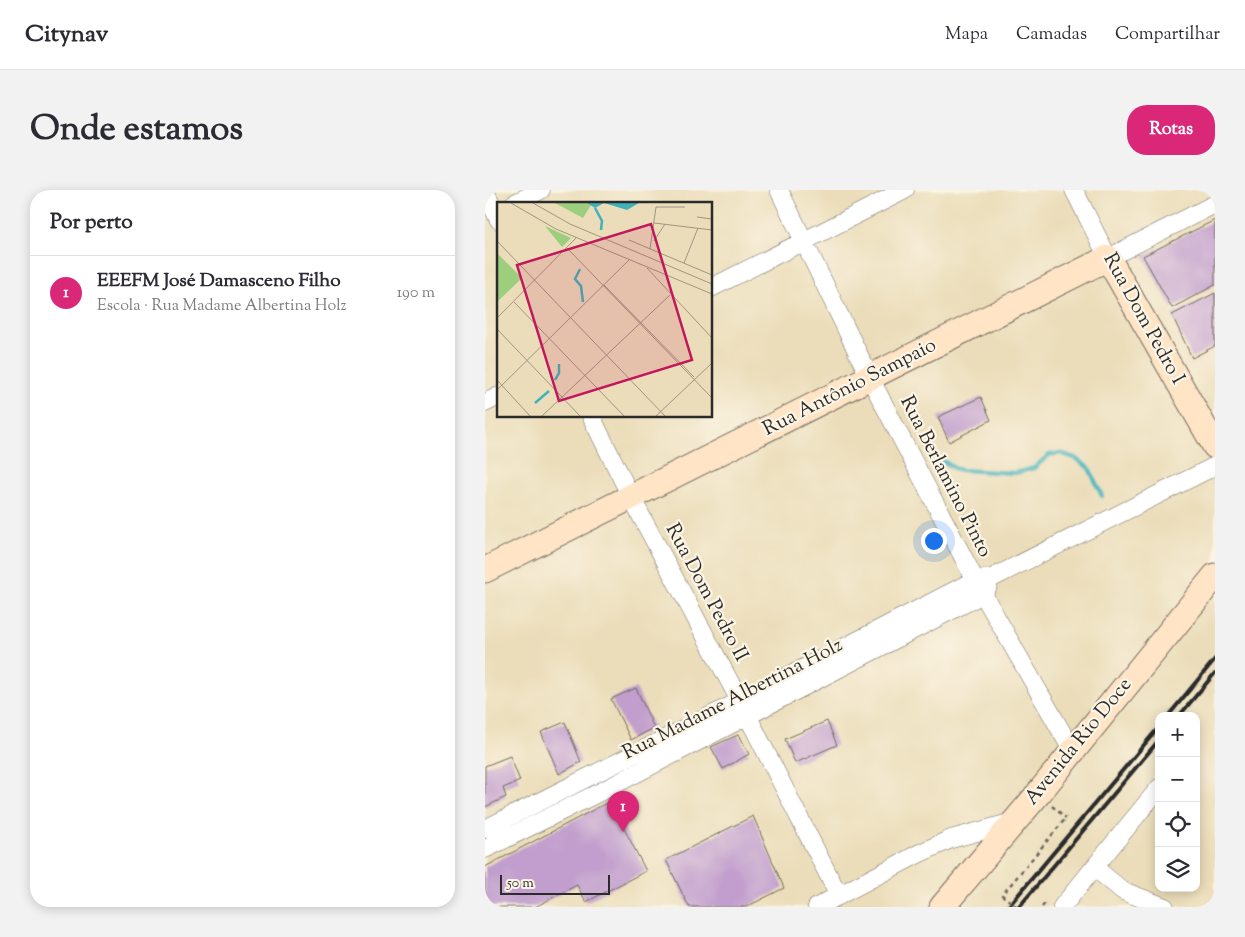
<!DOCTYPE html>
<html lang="pt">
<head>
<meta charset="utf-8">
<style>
	:root { --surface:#fff; --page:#f2f2f3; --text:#2b2b33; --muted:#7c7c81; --line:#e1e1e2; --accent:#db2777 }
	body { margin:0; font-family:"Sorts Mill Goudy",serif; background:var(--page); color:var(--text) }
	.controls { position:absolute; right:15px; bottom:15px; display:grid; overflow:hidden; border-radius:10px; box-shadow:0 2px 12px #0003 }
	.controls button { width:45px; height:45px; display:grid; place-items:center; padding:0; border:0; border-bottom:1px solid var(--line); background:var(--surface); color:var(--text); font:25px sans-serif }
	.scale { position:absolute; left:15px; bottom:12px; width:110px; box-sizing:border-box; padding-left:5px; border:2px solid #2b2b2b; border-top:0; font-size:14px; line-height:18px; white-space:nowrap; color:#2b2b2b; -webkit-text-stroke:4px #fcf5e5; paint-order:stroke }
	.you { position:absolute; left:448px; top:350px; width:18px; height:18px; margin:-12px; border:4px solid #fff; border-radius:50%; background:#1a73e8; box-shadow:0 0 0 8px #1a73e833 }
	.badge { display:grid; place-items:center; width:32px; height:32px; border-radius:50%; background:var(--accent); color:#fff; font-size:16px; font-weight:700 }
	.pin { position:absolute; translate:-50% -41px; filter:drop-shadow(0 1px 2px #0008) }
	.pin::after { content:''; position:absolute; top:26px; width:18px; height:15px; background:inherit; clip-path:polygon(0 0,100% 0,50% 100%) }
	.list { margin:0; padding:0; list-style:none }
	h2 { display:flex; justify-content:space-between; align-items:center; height:65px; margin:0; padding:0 20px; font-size:21px }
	h2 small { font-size:16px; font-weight:400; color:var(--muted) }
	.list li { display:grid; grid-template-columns:32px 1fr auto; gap:15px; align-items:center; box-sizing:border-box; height:75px; padding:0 20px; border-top:1px solid var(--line) }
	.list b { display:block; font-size:19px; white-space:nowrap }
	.list p { margin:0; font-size:16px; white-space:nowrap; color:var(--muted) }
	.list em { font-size:16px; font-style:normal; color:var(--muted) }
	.icon { flex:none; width:28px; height:28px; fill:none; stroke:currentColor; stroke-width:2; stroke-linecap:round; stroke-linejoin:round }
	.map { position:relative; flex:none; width:730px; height:717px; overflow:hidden; border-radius:20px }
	header { display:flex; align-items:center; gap:30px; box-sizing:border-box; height:70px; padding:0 25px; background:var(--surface); border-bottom:1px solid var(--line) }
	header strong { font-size:24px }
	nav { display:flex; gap:28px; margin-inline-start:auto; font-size:18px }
	.intro { display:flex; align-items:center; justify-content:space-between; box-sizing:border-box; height:120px; padding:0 30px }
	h1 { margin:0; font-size:35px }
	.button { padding:12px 22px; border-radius:20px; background:var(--accent); color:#fff; font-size:18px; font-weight:700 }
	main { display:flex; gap:30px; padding:0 30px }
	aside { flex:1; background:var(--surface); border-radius:20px; box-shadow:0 2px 12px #0003 }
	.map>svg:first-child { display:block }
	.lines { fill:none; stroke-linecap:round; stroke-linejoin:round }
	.stream { stroke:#41b2b9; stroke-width:4.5 }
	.building { fill:#c19ecd }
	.street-casing { stroke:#6e695d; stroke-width:19 }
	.secondary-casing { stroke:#6e695d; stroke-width:27 }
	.path { stroke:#6e695d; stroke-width:2.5; stroke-dasharray:4 4; stroke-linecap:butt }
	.street { stroke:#fff; stroke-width:18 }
	.secondary { stroke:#ffe4c6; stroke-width:25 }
	.rail { stroke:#2b2b2b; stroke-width:4 }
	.path-bridge { stroke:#6e695d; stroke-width:2.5; stroke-dasharray:4 4; stroke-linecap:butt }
	.labels { text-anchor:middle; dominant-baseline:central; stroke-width:4.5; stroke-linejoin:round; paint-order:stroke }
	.street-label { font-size:20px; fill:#2b2b2b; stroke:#fcf5e5 }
	.inset-river { fill:none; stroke:#41b2b9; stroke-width:2.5 }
	.inset-road { fill:none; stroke:#9e9680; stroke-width:1 }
	.view { fill:#c2185b; fill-opacity:0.15; stroke:#c2185b; stroke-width:2.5 }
	.inset-edge { fill:none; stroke:#2b2b2b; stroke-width:2.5 }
</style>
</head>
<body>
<header>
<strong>Citynav</strong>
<nav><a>Mapa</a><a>Camadas</a><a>Compartilhar</a></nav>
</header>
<div class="intro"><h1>Onde estamos</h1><a class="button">Rotas</a></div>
<main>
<aside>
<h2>Por perto<small></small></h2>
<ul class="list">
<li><span class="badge">1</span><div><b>EEEFM José Damasceno Filho</b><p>Escola · Rua Madame Albertina Holz</p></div><em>190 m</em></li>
</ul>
</aside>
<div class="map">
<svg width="730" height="717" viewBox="0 0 730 717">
	<rect width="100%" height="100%" fill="#fcf5e5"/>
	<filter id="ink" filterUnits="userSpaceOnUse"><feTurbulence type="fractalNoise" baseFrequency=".02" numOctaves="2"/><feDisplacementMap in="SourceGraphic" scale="10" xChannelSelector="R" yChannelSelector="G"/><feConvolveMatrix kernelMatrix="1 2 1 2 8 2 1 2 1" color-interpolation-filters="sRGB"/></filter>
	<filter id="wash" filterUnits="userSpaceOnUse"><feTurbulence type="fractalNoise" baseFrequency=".0096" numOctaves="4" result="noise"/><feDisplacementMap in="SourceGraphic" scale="20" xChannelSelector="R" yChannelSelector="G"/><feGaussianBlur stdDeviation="1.12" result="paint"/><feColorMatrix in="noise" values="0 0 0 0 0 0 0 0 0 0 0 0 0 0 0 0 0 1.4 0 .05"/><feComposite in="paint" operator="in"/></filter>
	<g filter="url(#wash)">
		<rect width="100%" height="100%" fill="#ebddb9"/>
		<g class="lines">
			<path class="stream" d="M107 13 108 14
				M452 267 469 278 476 280 530 283 549 278 564 265 575 263 590 268 604 278 617 306"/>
		</g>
		<g id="blocks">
			<path class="building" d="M730 30V95L687 118 658 66Z
				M730 103V156L707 168 687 125Z
				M496 207 506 230 464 252 453 227Z
				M151 498 169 538 146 550 126 509Z
				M342 531 352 555 310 573 300 549Z
				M80 532 96 572 74 584 56 542Z
				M253 545 264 564 238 579 226 557Z
				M25 566 35 591 18 598 21 607 0 617V576Z
				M125 611 161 681 101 712 92 695 50 717H0V677Z
				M268 626 299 698 261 717H204L181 670Z"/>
		</g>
	</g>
	<g filter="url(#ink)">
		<use href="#blocks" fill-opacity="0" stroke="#6e695d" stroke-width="1"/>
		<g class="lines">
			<defs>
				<path id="street" d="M294 0 385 188 490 390 587 560
					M589 0 623 68 730 14
					M0 1 14 30
					M28 14 56 0
					M226 98 420 0
					M0 213 14 206
					M106 226 146 307 255 511 354 706
					M0 639 255 511 490 390 507 388 730 276
					M0 659 123 598 498 404 503 396
					M610 678 638 701 680 717
					M332 717 433 664 466 649 528 632
					M577 717 674 598"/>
				<path id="secondary" d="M0 380 623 68 730 256
					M457 717 553 604 730 386"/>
			</defs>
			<use href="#street" class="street-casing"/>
			<use href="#secondary" class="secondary-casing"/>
			<path class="path" d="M567 616 581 628
				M557 717 562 711"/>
			<use href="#street" class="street"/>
			<use href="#secondary" class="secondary"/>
			<path class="rail" d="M683 526 730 469
				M694 526 730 483
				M523 717 674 537
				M534 717 674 550"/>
			<path class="path-bridge" d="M532 717 517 705 581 628"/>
		</g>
	</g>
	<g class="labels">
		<g class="street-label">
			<text transform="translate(658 129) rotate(61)">Rua Dom Pedro I</text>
			<text transform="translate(365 198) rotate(-27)">Rua Antônio Sampaio</text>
			<text transform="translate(460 287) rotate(63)">Rua Berlamino Pinto</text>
			<text transform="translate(221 403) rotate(62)">Rua Dom Pedro II</text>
			<text transform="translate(248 510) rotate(-27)">Rua Madame Albertina Holz</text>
			<text transform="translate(594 552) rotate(-51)">Avenida Rio Doce</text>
		</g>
	</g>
	<g transform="translate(12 12)">
		<rect width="215" height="215" fill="#ebddb9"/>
		<path d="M58 1H90L94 3 86 16ZM48 24 74 36 65 45ZM0 51 25 76 0 100Z" fill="#9dce7d"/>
		<path d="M90 1H142L130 8 107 1 98 6Z" fill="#41b2b9"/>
		<path class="inset-river" d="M98 6 105 19 104 28M83 67 78 77 84 84 86 100M58 178 62 171V162M38 201 52 189"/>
		<path class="inset-road" d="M14 1 59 27 215 92M36 1 73 22 215 82M200 15 215 17M157 21 215 28M132 38 215 73M0 39 168 214M157 39 168 22M70 46 215 196M153 47 159 5H188M187 61 201 26M150 66 215 136M107 83 197 175M17 100 127 214M0 116 79 36M0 127 83 214M0 178 33 214M0 188 132 58M45 214 173 93M159 214 215 161"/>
		<path class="view" d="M154 22 195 158 62 199 20 63Z"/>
		<rect width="215" height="215" class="inset-edge"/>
	</g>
</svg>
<div class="controls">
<button>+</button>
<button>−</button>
<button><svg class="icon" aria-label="locate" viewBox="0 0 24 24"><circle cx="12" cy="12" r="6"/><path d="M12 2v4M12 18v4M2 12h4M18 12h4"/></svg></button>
<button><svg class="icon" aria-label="layers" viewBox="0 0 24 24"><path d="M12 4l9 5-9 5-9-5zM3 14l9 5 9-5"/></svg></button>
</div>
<div class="scale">50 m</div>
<div class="you"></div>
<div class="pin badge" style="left:138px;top:642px">1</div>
</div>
</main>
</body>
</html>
